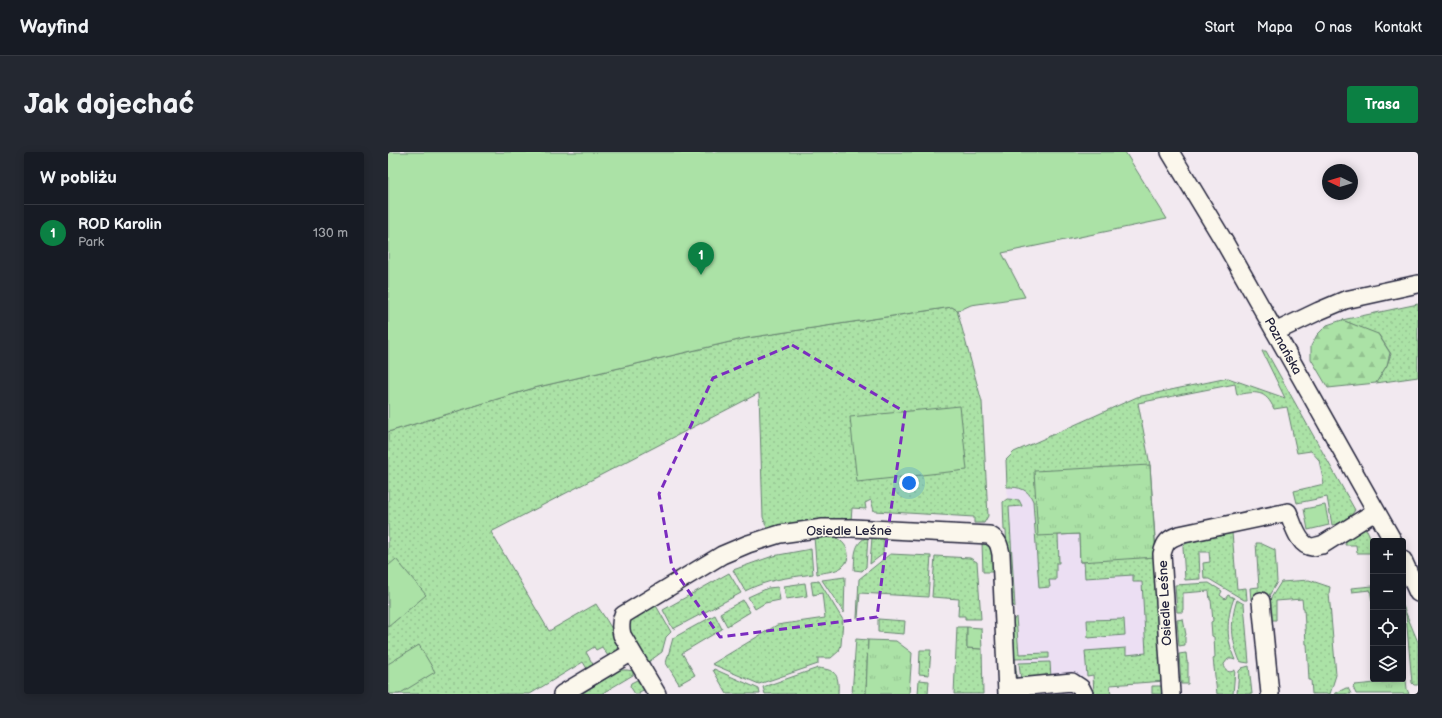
<!DOCTYPE html>
<html lang="pl">
<head>
<meta charset="utf-8">
<style>
	:root { --surface:#171b24; --page:#242831; --text:#f1f3f6; --muted:#9ea1a6; --line:#363941; --accent:#0b8043 }
	body { margin:0; font-family:"Balsamiq Sans",sans-serif; background:var(--page); color:var(--text) }
	.controls { position:absolute; right:12px; bottom:12px; display:grid; overflow:hidden; border-radius:4px; box-shadow:0 2px 10px #0003 }
	.controls button { width:36px; height:36px; display:grid; place-items:center; padding:0; border:0; border-bottom:1px solid var(--line); background:var(--surface); color:var(--text); font:20px sans-serif }
	.compass { position:absolute; left:934px; top:12px; width:36px; height:36px; border-radius:50%; background:var(--surface); box-shadow:0 2px 10px #0003; rotate:274deg }
	.you { position:absolute; left:521px; top:331px; width:14px; height:14px; margin:-10px; border:3px solid #fff; border-radius:50%; background:#1a73e8; box-shadow:0 0 0 6px #1a73e833 }
	.badge { display:grid; place-items:center; width:26px; height:26px; border-radius:50%; background:var(--accent); color:#fff; font-size:13px; font-weight:700 }
	.pin { position:absolute; translate:-50% -33px; filter:drop-shadow(0 1px 2px #0008) }
	.pin::after { content:''; position:absolute; top:21px; width:14px; height:12px; background:inherit; clip-path:polygon(0 0,100% 0,50% 100%) }
	.list { margin:0; padding:0; list-style:none }
	h2 { display:flex; justify-content:space-between; align-items:center; height:52px; margin:0; padding:0 16px; font-size:17px }
	h2 small { font-size:13px; font-weight:400; color:var(--muted) }
	.list li { display:grid; grid-template-columns:26px 1fr auto; gap:12px; align-items:center; box-sizing:border-box; height:56px; padding:0 16px; border-top:1px solid var(--line) }
	.list b { display:block; font-size:15px; white-space:nowrap }
	.list p { margin:0; font-size:13px; white-space:nowrap; color:var(--muted) }
	.list em { font-size:13px; font-style:normal; color:var(--muted) }
	.icon { flex:none; width:22px; height:22px; fill:none; stroke:currentColor; stroke-width:2; stroke-linecap:round; stroke-linejoin:round }
	.map { position:relative; flex:none; width:1030px; height:542px; overflow:hidden; border-radius:4px }
	header { display:flex; align-items:center; gap:24px; box-sizing:border-box; height:56px; padding:0 20px; background:var(--surface); border-bottom:1px solid var(--line) }
	header strong { font-size:19px }
	nav { display:flex; gap:22px; margin-inline-start:auto; font-size:14px }
	.intro { display:flex; align-items:center; justify-content:space-between; box-sizing:border-box; height:96px; padding:0 24px }
	h1 { margin:0; font-size:28px }
	.button { padding:10px 18px; border-radius:4px; background:var(--accent); color:#fff; font-size:14px; font-weight:700 }
	main { display:flex; gap:24px; padding:0 24px }
	aside { flex:1; background:var(--surface); border-radius:4px; box-shadow:0 2px 10px #0003 }
	.map>svg:first-child { display:block }
	.built { fill:#ecdff3 }
	.grass { fill:url(#grass-dots); stroke:#668270 }
	.forest { fill:url(#forest-firs); stroke:#668270 }
	.park { fill:url(#park-tufts); stroke:#668270 }
	.garden { fill:#abe2a6; stroke:#668270 }
	.lines { fill:none; stroke-linecap:round; stroke-linejoin:round }
	.minor-casing { stroke:#22223b; stroke-width:20 }
	.minor { stroke:#fbf7ec; stroke-width:17 }
	.marked { fill:none; stroke:#7b2cbf; stroke-width:3; stroke-dasharray:8 5; stroke-linejoin:round }
	.labels { text-anchor:middle; dominant-baseline:central; stroke-width:3.5; stroke-linejoin:round; paint-order:stroke }
	.street-label { font-size:13px; fill:#22223b; stroke:#fbf7ec }
</style>
</head>
<body>
<header>
<strong>Wayfind</strong>
<nav><a>Start</a><a>Mapa</a><a>O nas</a><a>Kontakt</a></nav>
</header>
<div class="intro"><h1>Jak dojechać</h1><a class="button">Trasa</a></div>
<main>
<aside>
<h2>W pobliżu<small></small></h2>
<ul class="list">
<li><span class="badge">1</span><div><b>ROD Karolin</b><p>Park</p></div><em>130 m</em></li>
</ul>
</aside>
<div class="map">
<svg width="1030" height="542" viewBox="0 0 1030 542">
	<defs>
		<pattern id="grass-dots" width="8" height="8" patternUnits="userSpaceOnUse"><rect width="8" height="8" fill="#abe2a6"/><path d="M2 2h.1M6 6h.1" fill="none" stroke="#93c290" stroke-width="1.8" stroke-linecap="round"/></pattern>
		<pattern id="forest-firs" width="22" height="20" patternUnits="userSpaceOnUse"><rect width="22" height="20" fill="#abe2a6"/><path d="M5 1l3.5 6h-7zM16 11l3.5 6h-7z" fill="#93c290"/></pattern>
		<pattern id="park-tufts" width="24" height="20" patternUnits="userSpaceOnUse"><rect width="24" height="20" fill="#abe2a6"/><path d="M3 7l-1-3M5 7V3M7 7l1-3M15 17l-1-3M17 17v-4M19 17l1-3" fill="none" stroke="#93c290"/></pattern>
	</defs>
	<rect width="100%" height="100%" fill="#f2e9f0"/>
	<filter id="ink" filterUnits="userSpaceOnUse"><feTurbulence type="fractalNoise" baseFrequency=".025" numOctaves="2"/><feDisplacementMap in="SourceGraphic" scale="8" xChannelSelector="R" yChannelSelector="G"/><feConvolveMatrix kernelMatrix="1 2 1 2 8 2 1 2 1" color-interpolation-filters="sRGB"/></filter>
	<g filter="url(#ink)">
		<path class="built" d="M762 313 776 518 633 529 618 320Z"/>
		<path class="grass" d="M1030 152V225L988 231 999 213 1003 202 991 183 954 168Z
			M564 155 569 158 594 250 600 364 596 371H586V365L486 359 483 348 477 351 478 357 464 356 463 369 380 379 375 365 371 241 103 380 161 479 208 452C214 462 235 489 229 500 227 503 224 505 222 507L214 495 208 498 206 495 198 500 207 516 201 520 195 510 142 542H0V280L146 236 359 186Z
			M874 199H878L967 358C963 365 952 372 944 373L939 345 909 351 906 339 936 332 931 308 923 299 909 301 899 255 886 257C878 238 867 239 849 243L847 232 750 251 762 313 777 529 722 533 723 542H706L705 523 699 524 697 499 738 496V503L758 501 754 430H745V423L697 426 696 410H692L691 382 670 383 671 411H668V428H661L662 435 651 436 645 349C640 337 632 335 619 335L618 308 626 300 749 245 840 226 897 246Z
			M619 347 631 348 634 354 621 355 627 455 622 451 618 379 616 378 615 350Z
			M974 377 979 378 985 391V401H969L968 393H957L958 388Z
			M844 381 849 437 858 436 859 448H856L821 427H816L815 411 822 410 821 400H811L812 427 797 428 795 395 798 391Z
			M443 384C457 387 467 404 454 415 447 420 437 420 429 422L426 385Z
			M480 385 478 415 474 419 466 418C467 406 465 390 480 385Z
			M484 385H496L495 402 482 412Z
			M594 391C607 395 605 408 607 420H595Z
			M868 391H872L887 398 889 430 879 447 863 448 862 436 871 435Z
			M423 397 425 422C398 426 381 427 357 439L345 418 385 404Z
			M502 402 543 404 540 445 472 441 470 466H469L471 427Z
			M547 404 582 406 589 410 593 467H577V464H570L571 447 544 445Z
			M341 421 353 441 285 477 275 458Z
			M457 425 456 461 434 428Z
			M921 428 942 435 941 441 948 523 942 542H924L923 528H921L919 492H918L916 456H915L914 447 888 449V468H883L881 449 893 430Z
			M431 429 455 468 453 493 451 499 443 506H430V512L371 532 324 512 389 473 437 466 434 441 425 443 423 430Z
			M417 431 419 444 398 447 396 434Z
			M821 431 834 439 832 443 837 447 840 443 846 446C838 467 838 488 847 508L844 507H840L836 512C837 519 841 522 847 518L845 542H829L825 506 827 505 826 485 824 484 823 470 825 469 823 448H822L821 439 795 441V460H789L787 433Z
			M985 434V449H984L982 438 964 440 963 436Z
			M390 435 392 448 377 451 367 457 360 445 380 436Z
			M355 448 362 460 339 474 332 461Z
			M849 448 856 452 861 511 854 510 852 509C843 488 842 469 849 448Z
			M266 450 283 480 278 485 274 500 259 511 242 481 240 469Z
			M1015 454 1030 490V533H1026L1024 531 1018 464Z
			M327 463 334 477 294 501 307 523 291 532 278 511 285 486Z
			M628 465 631 502 661 501V506L627 507 629 526 626 523 623 471Z
			M490 467 517 469 516 482 490 480Z
			M736 467 737 483 700 486 699 468Z
			M795 467 798 483 797 484V493L791 494 789 468Z
			M569 475H579V496L594 497 595 542H566Z
			M468 487 480 488 478 542H464Z
			M532 498H543L541 523 531 522Z
			M798 501 799 510H800V532H793L791 502Z
			M662 510 663 526 633 529 631 511Z
			M861 514 864 542H849L851 519 854 516Z
			M430 516C449 518 451 523 450 542H377L375 535Z
			M326 517 371 537 372 542H339L325 518Z
			M232 518H239L245 519V523L213 542H193Z
			M249 528 254 529 258 537 251 540 252 542H247L242 534 243 531Z
			M531 528 541 529 540 542H530Z
			M764 534H777L778 542H764Z
			M958 536H960L963 542H946Z"/>
		<path class="forest" d="M954 168 990 182 1002 201 999 213 988 231 940 236 923 207V194L929 183 939 173Z"/>
		<path class="park" d="M762 313 768 405 692 410 691 382 650 384 646 319Z
			M480 488 508 489 524 501 521 542H478Z
			M1018 528 1019 537 1021 542H968L965 535 967 533Z"/>
		<path class="garden" d="M0 0H737L779 67 614 101 637 145 583 153 574 157 569 158 564 155 359 186 146 236 0 280Z
			M572 254 579 318 469 330 462 265Z
			M937 353 941 373 920 378 916 357Z
			M8 407 38 443 0 475V414Z
			M579 475 593 476 594 497 579 496Z
			M31 493 47 520 11 542H0V512Z"/>
		<g class="lines">
			<defs>
				<path id="minor" d="M782 0 837 91 1005 389
					M887 180 931 159 957 148 1030 132
					M1015 408 1030 441
					M873 449 882 542
					M620 536 684 530 693 536 696 542
					M174 542 244 500
					M269 542 234 483C232 475 232 470 235 463L334 403 360 392 392 382 435 376H464L601 383C610 388 611 392 613 402L619 542
					M783 542 774 402C777 390 780 387 791 383L900 360C905 371 910 394 924 395 927 395 931 393 934 393L988 359"/>
			</defs>
			<use href="#minor" class="minor-casing"/>
			<use href="#minor" class="minor"/>
		</g>
	</g>
	<path class="marked" d="M404 193 517 260 499 386 489 465 332 485 284 415 271 342 325 226Z"/>
	<g class="labels">
		<g class="street-label">
			<text transform="translate(895 194) rotate(61)">Poznańska</text>
			<text x="461" y="379">Osiedle Leśne</text>
			<text transform="translate(777 451) rotate(-93)">Osiedle Leśne</text>
		</g>
	</g>
</svg>
<div class="controls">
<button>+</button>
<button>−</button>
<button><svg class="icon" aria-label="locate" viewBox="0 0 24 24"><circle cx="12" cy="12" r="6"/><path d="M12 2v4M12 18v4M2 12h4M18 12h4"/></svg></button>
<button><svg class="icon" aria-label="layers" viewBox="0 0 24 24"><path d="M12 4l9 5-9 5-9-5zM3 14l9 5 9-5"/></svg></button>
</div>
<svg class="compass" viewBox="-18 -18 36 36"><path d="M0-13l5 13h-10z" fill="#e53935"/><path d="M0 13l5-13h-10z" fill="#9ea1a6"/></svg>
<div class="you"></div>
<div class="pin badge" style="left:313px;top:123px">1</div>
</div>
</main>
</body>
</html>
